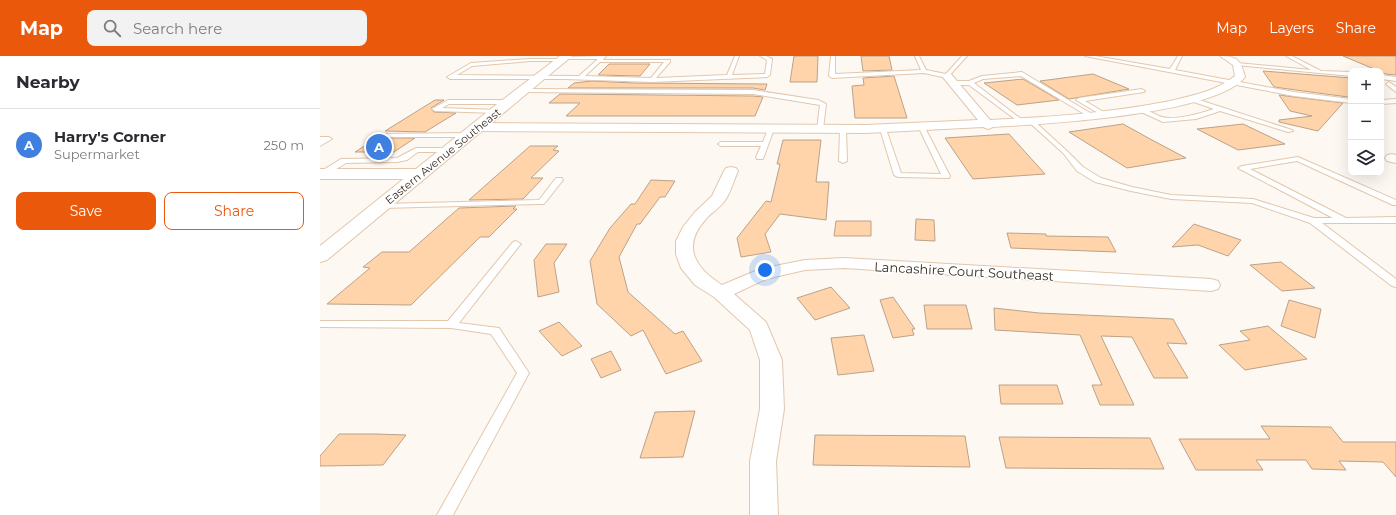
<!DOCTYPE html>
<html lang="en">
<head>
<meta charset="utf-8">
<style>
	:root { --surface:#fff; --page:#f2f2f3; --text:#2b2b33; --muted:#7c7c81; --line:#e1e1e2; --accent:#ea580c }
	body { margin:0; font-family:Montserrat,sans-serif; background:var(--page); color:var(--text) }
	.controls { position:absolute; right:12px; top:12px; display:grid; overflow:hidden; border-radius:8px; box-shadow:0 4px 16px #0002 }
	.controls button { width:36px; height:36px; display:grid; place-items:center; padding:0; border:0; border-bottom:1px solid var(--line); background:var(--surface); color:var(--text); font:20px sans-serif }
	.you { position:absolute; left:445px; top:214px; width:14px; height:14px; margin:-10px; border:3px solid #fff; border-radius:50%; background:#1a73e8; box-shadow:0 0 0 6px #1a73e833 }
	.badge { display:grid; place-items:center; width:26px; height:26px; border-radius:50%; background:var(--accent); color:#fff; font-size:13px; font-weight:700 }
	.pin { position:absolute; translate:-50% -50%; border:2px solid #fff; box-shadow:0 1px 4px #0006 }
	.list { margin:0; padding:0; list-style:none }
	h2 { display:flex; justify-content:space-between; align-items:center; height:52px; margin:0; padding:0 16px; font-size:17px }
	h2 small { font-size:13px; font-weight:400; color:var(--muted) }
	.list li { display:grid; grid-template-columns:26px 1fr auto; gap:12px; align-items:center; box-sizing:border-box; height:72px; padding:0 16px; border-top:1px solid var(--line) }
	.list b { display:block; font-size:15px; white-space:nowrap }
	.list p { margin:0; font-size:13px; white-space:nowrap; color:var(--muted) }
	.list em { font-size:13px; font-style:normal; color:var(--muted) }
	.actions { display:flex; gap:8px; padding:12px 16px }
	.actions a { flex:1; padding:9px 0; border:1px solid var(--accent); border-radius:8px; text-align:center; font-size:14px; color:var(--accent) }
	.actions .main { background:var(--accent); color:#fff }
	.icon { flex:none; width:22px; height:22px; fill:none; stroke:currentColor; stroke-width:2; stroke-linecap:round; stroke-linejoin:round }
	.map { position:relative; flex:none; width:1076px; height:459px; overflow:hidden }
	header { display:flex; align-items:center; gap:24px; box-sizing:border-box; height:56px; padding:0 20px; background:var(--accent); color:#fff }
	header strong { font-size:19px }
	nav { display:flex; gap:22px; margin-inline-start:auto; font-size:14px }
	.search { width:280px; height:36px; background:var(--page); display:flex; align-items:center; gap:10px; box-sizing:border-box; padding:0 14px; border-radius:8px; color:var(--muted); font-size:15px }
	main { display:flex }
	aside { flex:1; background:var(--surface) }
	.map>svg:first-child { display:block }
	.building { fill:#ffd4aa; stroke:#bba288 }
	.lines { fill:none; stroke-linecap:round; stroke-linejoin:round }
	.service-casing { stroke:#e2c7ac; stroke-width:2 }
	.minor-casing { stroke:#e2c7ac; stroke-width:2 }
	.tertiary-casing { stroke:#e2c7ac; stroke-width:2 }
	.secondary-casing { stroke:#e2c7ac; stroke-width:2 }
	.service { fill:#fff; fill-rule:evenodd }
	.minor { fill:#fff; fill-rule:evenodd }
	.tertiary { fill:#fff; fill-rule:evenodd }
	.secondary { fill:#fff; fill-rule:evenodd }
	.labels { text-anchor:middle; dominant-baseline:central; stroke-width:3; stroke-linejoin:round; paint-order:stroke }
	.far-street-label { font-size:11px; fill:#392e24; stroke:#fff }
	.street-label { font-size:13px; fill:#392e24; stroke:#fff }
</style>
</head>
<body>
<header>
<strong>Map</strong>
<div class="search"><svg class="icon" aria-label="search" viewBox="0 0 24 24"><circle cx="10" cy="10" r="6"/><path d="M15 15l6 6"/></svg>Search here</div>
<nav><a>Map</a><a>Layers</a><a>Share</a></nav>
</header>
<main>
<aside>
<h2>Nearby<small></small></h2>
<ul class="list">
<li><span class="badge" style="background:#3f7fe0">A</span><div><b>Harry's Corner</b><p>Supermarket</p></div><em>250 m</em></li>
</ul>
<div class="actions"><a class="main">Save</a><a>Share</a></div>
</aside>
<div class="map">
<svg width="1076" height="459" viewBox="0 0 1076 459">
	<rect width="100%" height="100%" fill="#fef8f3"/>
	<path class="building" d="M474 0H498L497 26H470Z
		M541 0H569L572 14 543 15Z
		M1023 0H1076V19L1066 18Z
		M289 8H330L320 20 278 19Z
		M943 15 1031 22V38L1028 41 954 31Z
		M773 18 809 33 749 43 720 25Z
		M574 20 587 62H535L532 30 544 29 543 22Z
		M703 23 739 44 697 49 664 27Z
		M272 25 314 27 447 28 445 34 433 32H248L254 27Z
		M240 38 433 40 443 41 435 60H246L260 47H229Z
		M959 39 974 41 1023 47 998 75 959 66V64L992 60 970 55Z
		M115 44H124L111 52 114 56 136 57 105 76 65 75Z
		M803 68 832 84 866 102 807 112 749 76Z
		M923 68 965 88 918 94 877 73Z
		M689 78 725 118 653 123 625 82Z
		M57 82H95L74 96H35Z
		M463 84H501L496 126H509L506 164 460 158 445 178 451 196 421 201 417 182 446 145 451 146 460 108H457Z
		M210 90H238L233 94 239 95 211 122H223L203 143 149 144Z
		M331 124 355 125 345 141H340L320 168H317L299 201 308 236 355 278 363 275 382 305 346 318 323 274 311 280 277 248 270 205 290 172 311 148H315Z
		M196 150 193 153H197L169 181H160L91 249 7 248 50 212 43 211 62 196H89L139 152Z
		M596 163 614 164 615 185 595 184Z
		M516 165H551V180H514Z
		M874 168 921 184 908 200 878 189 852 191Z
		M687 177 726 178V180L788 181 796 196 691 192Z
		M226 188H247L234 207 239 236 218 241 214 204Z
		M961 206 995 232 962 235 930 209Z
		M511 231 530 252 495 264 477 242Z
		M573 241 595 273H592L594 279 573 282 560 244Z
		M969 244 1001 253 995 282 961 270Z
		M604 249H646L652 273H607Z
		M674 252 719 257 853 263 867 288 847 287 868 322H834L812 281 781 280 814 349H780L772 329H782L760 279 675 274Z
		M239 266 262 290 242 300 219 275Z
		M948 270 987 303 925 314 899 289 930 284 920 275Z
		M544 279 554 315 518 319 511 282Z
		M291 295 301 314 281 322 271 303Z
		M679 329H737L743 348H681Z
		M375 355 363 401 320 402 335 356Z
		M941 370 1011 371 1023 386H1076V421L1063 406 1019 405 1026 414 992 413 986 404H936L943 414H876L859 383H950Z
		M19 378H56L86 379 63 409 0 410V400Z
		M495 379 645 380 650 411 493 409Z
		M679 381 830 382 844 413 686 412Z"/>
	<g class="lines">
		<defs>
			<path id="service" d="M286 0 283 4H350V6L336 22 407 19 415 0H419L412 19 445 18 447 4 440 0H446L452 3 450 19 447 21 332 26 244 23H130L127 21 151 7 210 3H242L244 1ZM245 3H278L259 20 137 19 152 10 210 5H243ZM280 6H344L331 22 265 20Z
				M511 0H515V18L601 14 595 0H599L606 14 626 18 642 0H647L627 22 604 17 512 22 509 20Z
				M765 0H775L850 13 858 0H862L855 14 974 36 1031 43V47L974 40Z
				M966 0H972L1001 15 1031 16V20L917 9 915 8 917 7 991 14Z
				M702 16 775 60 776 61 771 62 701 20 663 23 654 27 705 66V68L703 69 649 29H634L631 27 634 25H649L662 20Z
				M1061 19 1076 21V25L1061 23Z
				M1069 26 1076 31V36L1067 29 1066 28Z
				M203 33 433 34 498 44 506 48 503 73 500 75 497 73 500 49 433 38 201 36V34Z
				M822 33 825 35 824 36 765 45 787 58 788 59 785 61 756 44 759 42Z
				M870 41 972 74 973 75 968 76 900 55 876 63 843 66 817 54C823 50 835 59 842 61 855 65 882 57 894 53L868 44V42Z
				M1076 43V47L1061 48V44Z
				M128 44H189L192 46 189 48H129L122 52 179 54 180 55 177 57 115 55 112 53Z
				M710 65H714L748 96 763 111 781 122 812 131 851 139 933 143 994 162H1013L918 112 922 110 978 101 1076 144V149H1073L977 105 930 113 1026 162 1076 161V167H1002L1076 223V231L1072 230 990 167 932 147 851 143 811 135 775 126 757 115 744 98 710 67Z
				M602 70 605 72 630 120 629 122 578 121 574 119 560 73 561 72 566 73 581 117 621 118 599 72Z
				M451 71 454 73 443 103H437L436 101 441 90H401L398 88 401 86H443L448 73Z
				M523 71 526 73 527 105 523 107 519 105 520 73Z
				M55 78 148 77 151 79 148 81H53L52 80Z
				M0 81H9L12 83 0 90Z
				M96 92H129L132 94 129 96H98L87 104 77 106 26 107 5 120H0V116L21 103 77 102Z
				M236 122H242L243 124 224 148H221L62 152 58 150 62 148 219 144Z
				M196 185 201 188 199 190 139 267 179 272 209 317 133 459H117L197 317 171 278 131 272 0 271V265H128L193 186Z"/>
			<path id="minor" d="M900 0C918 0 921 5 925 21 896 59 722 68 673 71L668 73 663 71 546 77 157 75 153 74 151 71 153 68 157 67 546 69 658 64 622 20 627 17 631 18 670 64C730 61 790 57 850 45 872 40 896 35 915 20L913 9Z
				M1072 98 1076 99V107L1067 105 1065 102 1067 99Z
				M411 111 416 112 418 115C414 124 411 135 406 143 401 151 392 156 386 163 361 190 375 212 402 229L440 213 485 204 524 202 891 223 898 225 900 229 898 233 891 235 524 212 485 214 446 223 414 238 446 266 462 304 464 353 456 405 458 459H430V405L440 353V304L430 274 394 241 375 229 361 212 356 198V185L363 171 375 156 392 140 404 115 406 112Z"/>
			<path id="tertiary" d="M0 113H100L106 115 108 118 106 121 100 123H0Z"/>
			<path id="secondary" d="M240 0H252L7 204 0 206V190L172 52Z"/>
		</defs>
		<use href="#service" class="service-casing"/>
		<use href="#minor" class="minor-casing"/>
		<use href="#tertiary" class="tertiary-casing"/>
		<use href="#secondary" class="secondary-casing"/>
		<use href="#service" class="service"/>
		<use href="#minor" class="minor"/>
		<use href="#tertiary" class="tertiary"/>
		<use href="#secondary" class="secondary"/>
	</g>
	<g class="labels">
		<g class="far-street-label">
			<text transform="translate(123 100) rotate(-39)">Eastern Avenue Southeast</text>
		</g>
		<g class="street-label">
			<text transform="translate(644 215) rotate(3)">Lancashire Court Southeast</text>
		</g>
	</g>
</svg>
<div class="controls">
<button>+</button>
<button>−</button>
<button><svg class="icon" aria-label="layers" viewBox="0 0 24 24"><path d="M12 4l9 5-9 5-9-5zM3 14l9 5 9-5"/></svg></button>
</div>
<div class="you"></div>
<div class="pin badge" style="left:59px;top:91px;background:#3f7fe0">A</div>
</div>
</main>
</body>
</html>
